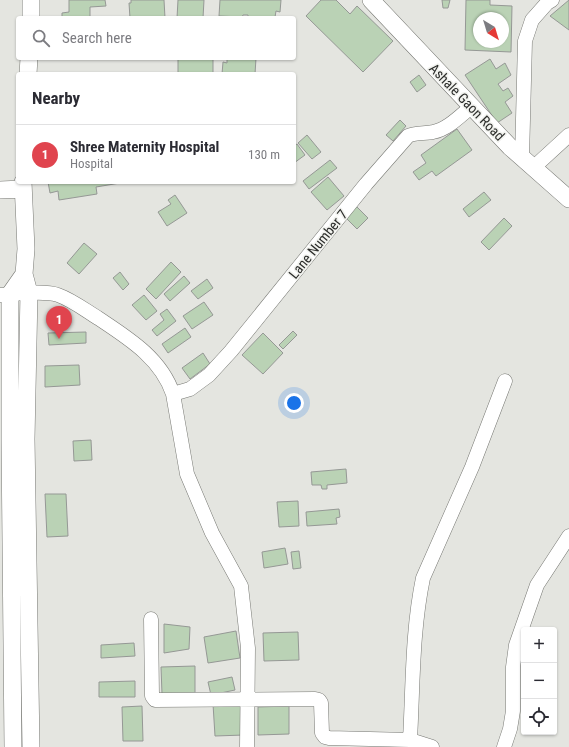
<!DOCTYPE html>
<html lang="en">
<head>
<meta charset="utf-8">
<style>
	:root { --surface:#fff; --page:#f7f7f7; --text:#2b2b33; --muted:#7c7c81; --line:#e1e1e2; --accent:#2b607c }
	body { margin:0; font-family:"Roboto Condensed",sans-serif; background:var(--page); color:var(--text) }
	.controls { position:absolute; right:12px; bottom:12px; display:grid; overflow:hidden; border-radius:4px; box-shadow:0 1px 3px #0004 }
	.controls button { width:36px; height:36px; display:grid; place-items:center; padding:0; border:0; border-bottom:1px solid var(--line); background:var(--surface); color:var(--text); font:20px sans-serif }
	.compass { position:absolute; left:473px; top:12px; width:36px; height:36px; border-radius:50%; background:var(--surface); box-shadow:0 1px 3px #0004; rotate:142deg }
	.you { position:absolute; left:294px; top:403px; width:14px; height:14px; margin:-10px; border:3px solid #fff; border-radius:50%; background:#1a73e8; box-shadow:0 0 0 6px #1a73e833 }
	.badge { display:grid; place-items:center; width:26px; height:26px; border-radius:50%; background:var(--accent); color:#fff; font-size:13px; font-weight:700 }
	.pin { position:absolute; translate:-50% -33px; filter:drop-shadow(0 1px 2px #0008) }
	.pin::after { content:''; position:absolute; top:21px; width:14px; height:12px; background:inherit; clip-path:polygon(0 0,100% 0,50% 100%) }
	.list { margin:0; padding:0; list-style:none }
	h2 { display:flex; justify-content:space-between; align-items:center; height:52px; margin:0; padding:0 16px; font-size:17px }
	h2 small { font-size:13px; font-weight:400; color:var(--muted) }
	.list li { display:grid; grid-template-columns:26px 1fr auto; gap:12px; align-items:center; box-sizing:border-box; height:60px; padding:0 16px; border-top:1px solid var(--line) }
	.list b { display:block; font-size:15px; white-space:nowrap }
	.list p { margin:0; font-size:13px; white-space:nowrap; color:var(--muted) }
	.list em { font-size:13px; font-style:normal; color:var(--muted) }
	.icon { flex:none; width:22px; height:22px; fill:none; stroke:currentColor; stroke-width:2; stroke-linecap:round; stroke-linejoin:round }
	.map { position:relative; flex:none; width:569px; height:747px; overflow:hidden }
	.search { position:absolute; background:var(--surface); box-shadow:0 1px 3px #0004; left:16px; top:16px; width:280px; height:44px; display:flex; align-items:center; gap:10px; box-sizing:border-box; padding:0 14px; border-radius:4px; color:var(--muted); font-size:15px }
	.panel { position:absolute; background:var(--surface); box-shadow:0 1px 3px #0004; left:16px; top:72px; width:280px; height:112px; border-radius:4px }
	.map>svg:first-child { display:block }
	.building { fill:#bad2b5; stroke:#959895; fill-rule:evenodd }
	.lines { fill:none; stroke-linecap:round; stroke-linejoin:round }
	.minor-casing { stroke:#777873; stroke-width:15 }
	.tertiary-casing { stroke:#777873; stroke-width:18 }
	.minor { stroke:#fff; stroke-width:14 }
	.tertiary { stroke:#fff; stroke-width:17 }
	.labels { text-anchor:middle; dominant-baseline:central; stroke-width:3; stroke-linejoin:round; paint-order:stroke }
	.street-label { font-size:14px; fill:#2b2c2a; stroke:#f1f2ee }
</style>
</head>
<body>
<div class="map">
<svg width="569" height="747" viewBox="0 0 569 747">
	<rect width="100%" height="100%" fill="#e4e5e0"/>
	<path class="building" d="M69 0H105L106 6 90 7V18H62V13L69 12Z
		M131 0H164L165 18H130L129 3H131Z
		M178 0H204L203 18H177Z
		M220 0H281L280 12 276 11 275 17H270V18H248V15H243L242 17 219 16Z
		M321 0H336L350 14 357 6 393 41 363 72 306 16Z
		M442 0H450L448 8H443Z
		M466 0H490V5L512 6 511 52 465 50ZM479 18H503V42H479Z
		M569 0V30L550 16Z
		M178 58H213V74H178Z
		M227 58H256L255 74H222L223 62 227 63Z
		M490 59 496 69 505 63 511 75 498 84 503 91 508 88 513 96 505 102 512 113 497 123 465 75Z
		M419 75 426 85 417 92 410 82Z
		M400 120 406 126 393 141 386 135Z
		M457 129 472 150 436 176 432 171 419 180 413 172 426 163 421 155Z
		M307 135 321 152 312 159 298 143Z
		M297 144 305 155 294 163V146Z
		M330 160 337 168 309 189 303 181Z
		M328 177 344 196 327 210 311 192Z
		M48 182H120V183L96 187 97 194 59 200 58 191 50 193Z
		M484 192 491 200 469 217 463 209Z
		M175 195 187 213 167 226 158 212 171 204 168 200Z
		M356 206 368 218 357 229 345 217Z
		M504 218 512 226 489 250 481 242Z
		M84 243 97 254 79 274 67 263Z
		M171 262 181 272 156 299 146 289Z
		M120 272 129 284 123 290 113 278Z
		M184 276 190 283 170 301 164 294Z
		M207 279 213 288 198 299 191 291Z
		M144 295 157 311 146 320 132 305Z
		M204 302 213 315 192 329 183 316Z
		M167 309 176 321 157 336 152 330 164 320 160 314Z
		M185 328 191 337 168 353 162 344Z
		M293 331 297 335 283 349 279 345Z
		M86 332V343L49 345 48 333Z
		M263 333 283 353 263 374 242 355Z
		M203 353 210 364 190 379 182 368Z
		M79 365 80 385 45 387V366Z
		M91 440 92 460 74 461 73 441Z
		M346 469 347 483 327 485V489H322L321 485H312L311 472Z
		M45 494H66L68 536 47 537Z
		M298 501 299 526 279 527 277 502Z
		M339 509 340 517 336 518 337 524 307 526 306 512Z
		M285 548 288 564 264 568 262 552Z
		M299 551 301 568 293 569 291 552Z
		M164 624 190 627 189 649 164 653Z
		M236 631 240 658 208 663 204 637Z
		M298 632 299 660 264 661 263 633Z
		M134 643 135 656 101 658V645Z
		M195 666V693L162 694 161 667Z
		M232 677 235 690 211 695 208 682Z
		M135 681V697H99V682Z
		M243 703 244 735 215 736 213 704Z
		M142 706 143 741H123L122 707Z
		M289 706V734L258 735V707Z"/>
	<g class="lines">
		<defs>
			<path id="minor" d="M522 158 525 41 532 20 547 3 552 0
				M533 168 569 135
				M0 295C15 294 44 290 58 295 72 300 85 310 98 318 128 338 161 358 173 394L187 474 212 533 241 586 248 648 247 747
				M173 394 190 389 209 375 231 351 366 184 408 136C416 132 425 134 433 132 448 129 460 116 471 107
				M151 619 152 696 155 700 315 699 319 700 321 703 322 733 325 737 329 738 410 740 432 747
				M410 740C413 686 412 631 423 578L472 467 505 381
				M504 747 510 729 513 711V667L516 645 537 585 569 536"/>
			<path id="tertiary" d="M371 0 510 147 569 199
				M31 18V0
				M28 74 29 58
				M23 182 26 249 24 274 29 293 26 439 31 747
				M0 190 22 189
				M13 747 10 440V294L24 274"/>
		</defs>
		<use href="#minor" class="minor-casing"/>
		<use href="#tertiary" class="tertiary-casing"/>
		<use href="#minor" class="minor"/>
		<use href="#tertiary" class="tertiary"/>
	</g>
	<g class="labels">
		<g class="street-label">
			<text transform="translate(467 102) rotate(46)">Ashale Gaon Road</text>
			<text transform="translate(318 244) rotate(-51)">Lane Number 7</text>
		</g>
	</g>
</svg>
<div class="controls">
<button>+</button>
<button>−</button>
<button><svg class="icon" aria-label="locate" viewBox="0 0 24 24"><circle cx="12" cy="12" r="6"/><path d="M12 2v4M12 18v4M2 12h4M18 12h4"/></svg></button>
</div>
<svg class="compass" viewBox="-18 -18 36 36"><path d="M0-13l5 13h-10z" fill="#e53935"/><path d="M0 13l5-13h-10z" fill="#7c7c81"/></svg>
<div class="you"></div>
<div class="pin badge" style="left:59px;top:339px;background:#e0444e">1</div>
<div class="search"><svg class="icon" aria-label="search" viewBox="0 0 24 24"><circle cx="10" cy="10" r="6"/><path d="M15 15l6 6"/></svg>Search here</div>
<section class="panel">
<h2>Nearby<small></small></h2>
<ul class="list">
<li><span class="badge" style="background:#e0444e">1</span><div><b>Shree Maternity Hospital</b><p>Hospital</p></div><em>130 m</em></li>
</ul>
</section>
</div>
</body>
</html>
